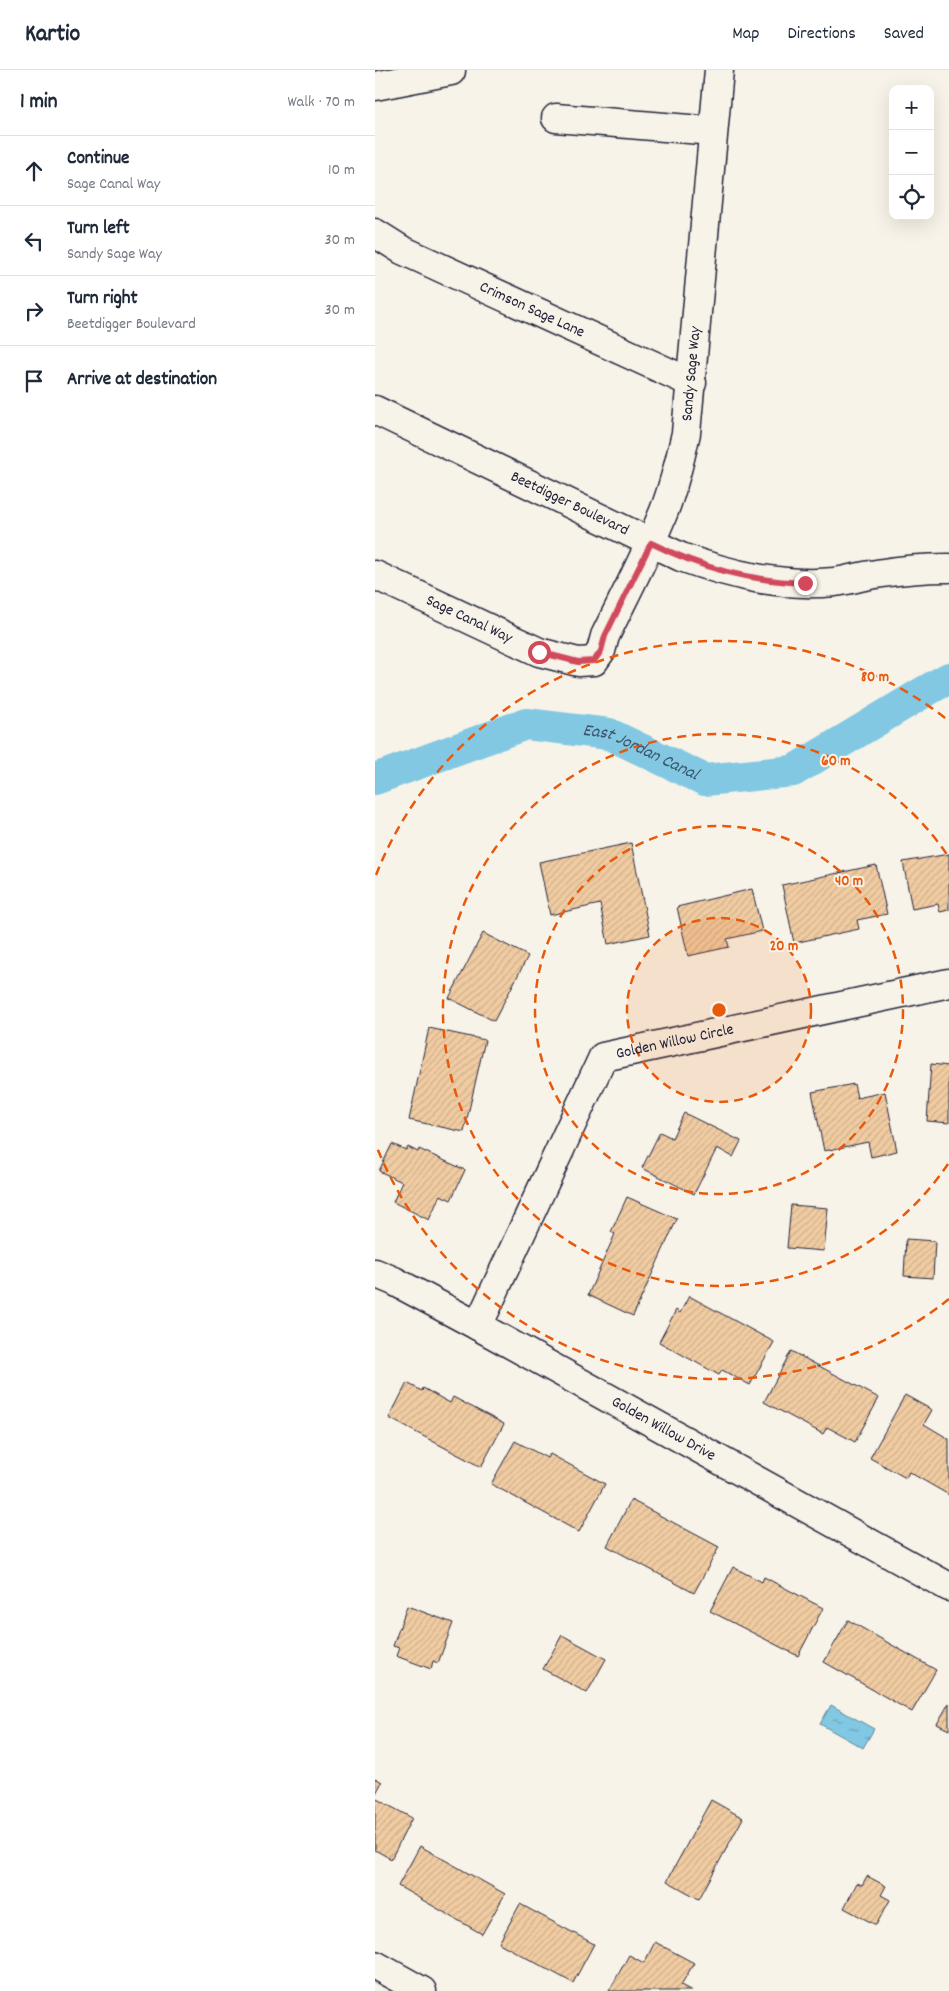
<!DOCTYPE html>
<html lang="en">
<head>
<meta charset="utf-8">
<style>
	:root { --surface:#fff; --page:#f2f2f3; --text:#1f2937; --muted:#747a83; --line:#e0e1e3 }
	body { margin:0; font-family:Dekko,sans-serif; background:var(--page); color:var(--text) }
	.controls { position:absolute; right:15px; top:15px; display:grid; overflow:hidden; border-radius:10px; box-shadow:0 5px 20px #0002 }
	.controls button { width:45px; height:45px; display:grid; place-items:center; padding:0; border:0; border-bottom:1px solid var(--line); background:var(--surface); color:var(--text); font:25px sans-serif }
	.stop { position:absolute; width:15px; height:15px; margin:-11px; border:4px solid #d1495b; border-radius:50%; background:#fff }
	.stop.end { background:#d1495b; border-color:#fff; box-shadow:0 1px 5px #0008 }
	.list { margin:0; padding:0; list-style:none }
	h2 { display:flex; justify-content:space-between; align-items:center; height:65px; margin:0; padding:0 20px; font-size:21px }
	h2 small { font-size:16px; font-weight:400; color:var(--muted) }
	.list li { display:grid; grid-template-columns:32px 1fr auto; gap:15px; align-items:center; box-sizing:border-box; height:70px; padding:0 20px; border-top:1px solid var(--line) }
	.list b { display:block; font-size:19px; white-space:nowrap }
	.list p { margin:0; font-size:16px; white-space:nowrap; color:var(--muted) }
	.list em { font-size:16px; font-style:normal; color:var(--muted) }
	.icon { flex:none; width:28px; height:28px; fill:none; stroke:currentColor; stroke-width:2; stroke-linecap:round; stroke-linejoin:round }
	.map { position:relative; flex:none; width:574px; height:1921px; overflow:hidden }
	header { display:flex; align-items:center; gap:30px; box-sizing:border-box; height:70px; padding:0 25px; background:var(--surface); border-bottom:1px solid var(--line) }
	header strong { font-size:24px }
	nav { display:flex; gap:28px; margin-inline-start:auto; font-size:18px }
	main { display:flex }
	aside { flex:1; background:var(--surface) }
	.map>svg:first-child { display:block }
	.water { fill:url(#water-ripples); stroke:#5c86a0 }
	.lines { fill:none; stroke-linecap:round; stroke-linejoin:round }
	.canal { stroke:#82c8e3; stroke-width:32 }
	.building { fill:url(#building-hatch); stroke:#22223b }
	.minor-casing { stroke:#22223b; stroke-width:31 }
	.minor { stroke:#f7f3e8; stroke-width:28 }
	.route { stroke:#d1495b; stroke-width:6 }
	.ring { fill:none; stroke:#e8590c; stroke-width:2.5; stroke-dasharray:9 6 }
	.labels { text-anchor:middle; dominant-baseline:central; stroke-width:4; stroke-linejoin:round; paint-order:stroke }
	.street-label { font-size:16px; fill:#22223b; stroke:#f7f3e8 }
	.water-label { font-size:18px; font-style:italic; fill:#3f546d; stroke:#f7f3e8 }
	.centre { fill:#e8590c; stroke:#f7f3e8; stroke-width:2.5 }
	.ring-label { font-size:15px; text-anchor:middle; font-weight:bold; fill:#e8590c; stroke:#f7f3e8; stroke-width:4; stroke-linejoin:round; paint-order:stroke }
</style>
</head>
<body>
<header>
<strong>Kartio</strong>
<nav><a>Map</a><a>Directions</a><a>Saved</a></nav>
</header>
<main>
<aside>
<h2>1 min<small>Walk · 70 m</small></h2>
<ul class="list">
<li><svg class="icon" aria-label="ahead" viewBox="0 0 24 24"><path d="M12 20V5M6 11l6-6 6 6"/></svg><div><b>Continue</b><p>Sage Canal Way</p></div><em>10 m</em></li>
<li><svg class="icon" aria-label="left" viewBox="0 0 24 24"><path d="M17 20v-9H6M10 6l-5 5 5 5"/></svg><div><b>Turn left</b><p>Sandy Sage Way</p></div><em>30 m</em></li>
<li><svg class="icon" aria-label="right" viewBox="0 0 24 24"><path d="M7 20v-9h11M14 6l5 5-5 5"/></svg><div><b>Turn right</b><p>Beetdigger Boulevard</p></div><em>30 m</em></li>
<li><svg class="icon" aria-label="arrive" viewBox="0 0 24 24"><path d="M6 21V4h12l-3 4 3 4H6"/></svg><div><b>Arrive at destination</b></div></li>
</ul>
</aside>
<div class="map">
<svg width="574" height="1921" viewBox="0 0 574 1921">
	<defs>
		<pattern id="water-ripples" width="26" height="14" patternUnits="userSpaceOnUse" patternTransform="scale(1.25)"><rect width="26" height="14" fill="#82c8e3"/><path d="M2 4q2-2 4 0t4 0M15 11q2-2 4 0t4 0" fill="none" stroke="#6aa2b9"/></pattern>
		<pattern id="building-hatch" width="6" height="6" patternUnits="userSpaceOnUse" patternTransform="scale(1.25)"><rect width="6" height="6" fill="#f1cca2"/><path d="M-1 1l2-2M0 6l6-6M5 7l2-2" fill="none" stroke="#ceaf8c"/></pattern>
	</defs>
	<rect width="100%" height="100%" fill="#f7f3e8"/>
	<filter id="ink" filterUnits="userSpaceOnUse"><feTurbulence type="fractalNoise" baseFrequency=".02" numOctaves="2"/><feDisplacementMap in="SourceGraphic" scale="10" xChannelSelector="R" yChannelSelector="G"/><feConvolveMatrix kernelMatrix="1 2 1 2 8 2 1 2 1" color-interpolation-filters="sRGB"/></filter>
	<g filter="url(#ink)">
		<path class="water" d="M456 1635 499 1659 488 1678 445 1654Z"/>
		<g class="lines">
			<path class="canal" id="s1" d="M0 709 151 654 234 664 330 710 418 701 549 622 574 608"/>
		</g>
		<path class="building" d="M256 773 275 865 233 874 225 834 175 845 164 792Z
			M574 784V840L565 842 563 834 537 839 528 792Z
			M501 795 512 844 482 850 484 859 419 873 407 815Z
			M377 819 387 861 352 869 354 877 313 886 302 837Z
			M108 863 153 886 119 951 74 928Z
			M54 958 110 970 89 1062 34 1050Z
			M556 994 574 996V1053L552 1051Z
			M479 1014 482 1028 510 1022 522 1081 496 1087 493 1072 449 1081 437 1022Z
			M309 1043 366 1071 358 1087 342 1078 319 1124 267 1098 285 1062 297 1068Z
			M17 1074 31 1080 33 1077 43 1082 44 1079 90 1100 76 1130 65 1125 54 1150 18 1132 27 1112 4 1101Z
			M252 1127 302 1149 258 1246 213 1225 240 1164 236 1162Z
			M416 1135 453 1138 449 1181 412 1178Z
			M531 1169 560 1171 558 1208 529 1206Z
			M314 1226 399 1272 375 1315 347 1300 344 1305 284 1272 301 1240 305 1243Z
			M416 1281 504 1328 480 1372 452 1357 448 1364 389 1332Z
			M32 1313 47 1321 48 1318 75 1333 78 1327 129 1354 106 1397 14 1348Z
			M530 1325 557 1340 549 1354 574 1369V1425L534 1402 531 1408 495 1388Z
			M140 1371 172 1388 175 1384 230 1414 204 1462 116 1414Z
			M256 1430 344 1477 319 1523 232 1476Z
			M358 1497 387 1512 389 1507 448 1538 423 1586 335 1541Z
			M32 1536 78 1553 63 1593 58 1591 56 1599 21 1586 24 1578 18 1576Z
			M473 1550 561 1600 537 1642 449 1592Z
			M187 1565 231 1589 212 1623 168 1599Z
			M574 1633V1660L562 1654Z
			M0 1708 7 1712 0 1725Z
			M0 1728 37 1748 16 1789 0 1780Z
			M336 1730 368 1748 324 1829 292 1811Z
			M45 1776 130 1824 107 1864 23 1816Z
			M492 1806 511 1816 506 1825 515 1830 501 1855 469 1838 482 1813 487 1815Z
			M145 1834 219 1874 198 1913 124 1873Z
			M280 1872 319 1893 306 1915 317 1921H234L254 1885 269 1893Z"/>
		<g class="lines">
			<defs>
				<g id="minor">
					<path d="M0 16 76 1"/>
					<path d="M181 48 338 61"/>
					<path id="s2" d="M0 163 27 180 317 313"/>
					<path id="s3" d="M0 340 306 487C356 505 406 517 460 512 474 510 487 506 501 504 525 500 550 498 574 498"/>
					<path id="s4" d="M0 505 164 582 203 592 219 591 226 581 230 566C250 525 272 484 289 441 299 416 305 390 311 363L344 0"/>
					<path id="s5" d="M0 1203 19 1211 103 1256 574 1517"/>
					<path id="s6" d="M103 1256 228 987 574 913"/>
					<path d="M0 1895 47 1921"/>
				</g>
			</defs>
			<use href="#minor" class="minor-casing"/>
			<use href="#minor" class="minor"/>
		</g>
	</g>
	<g class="lines" filter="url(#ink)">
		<path class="route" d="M164 582 203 592 219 591 226 581 230 566 276 473C329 499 371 510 430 513"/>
	</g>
	<circle cx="344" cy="940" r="92" fill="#e8590c" fill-opacity=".12"/>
	<g class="ring">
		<circle cx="344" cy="940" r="92"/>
		<circle cx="344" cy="940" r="184"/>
		<path d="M573 1094A276 276 0 1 1 573 786"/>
		<path d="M574 1229A369 369 0 0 1 1 1075M1 805A369 369 0 0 1 574 651"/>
	</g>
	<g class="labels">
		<g class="street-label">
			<text stroke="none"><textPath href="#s2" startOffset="175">Crimson Sage Lane</textPath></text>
			<text stroke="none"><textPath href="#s4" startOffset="544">Sandy Sage Way</textPath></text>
			<text stroke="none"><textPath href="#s3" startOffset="216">Beetdigger Boulevard</textPath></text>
			<text stroke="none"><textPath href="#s4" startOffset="104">Sage Canal Way</textPath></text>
			<text stroke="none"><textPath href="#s6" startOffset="370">Golden Willow Circle</textPath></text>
			<text stroke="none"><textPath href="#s5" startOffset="328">Golden Willow Drive</textPath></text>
		</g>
		<g class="water-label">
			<text stroke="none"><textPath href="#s1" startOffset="280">East Jordan Canal</textPath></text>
		</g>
	</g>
	<circle cx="344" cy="940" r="8" class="centre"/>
	<g class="ring-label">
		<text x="500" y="611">80 m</text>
		<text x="461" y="695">60 m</text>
		<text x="474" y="815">40 m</text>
		<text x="409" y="880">20 m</text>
	</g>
</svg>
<div class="controls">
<button>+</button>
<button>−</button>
<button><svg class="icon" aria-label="locate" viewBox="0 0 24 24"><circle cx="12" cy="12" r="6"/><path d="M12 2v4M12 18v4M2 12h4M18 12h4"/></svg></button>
</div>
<div class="stop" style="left:164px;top:582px"></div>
<div class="stop end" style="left:430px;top:513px"></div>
</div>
</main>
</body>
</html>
